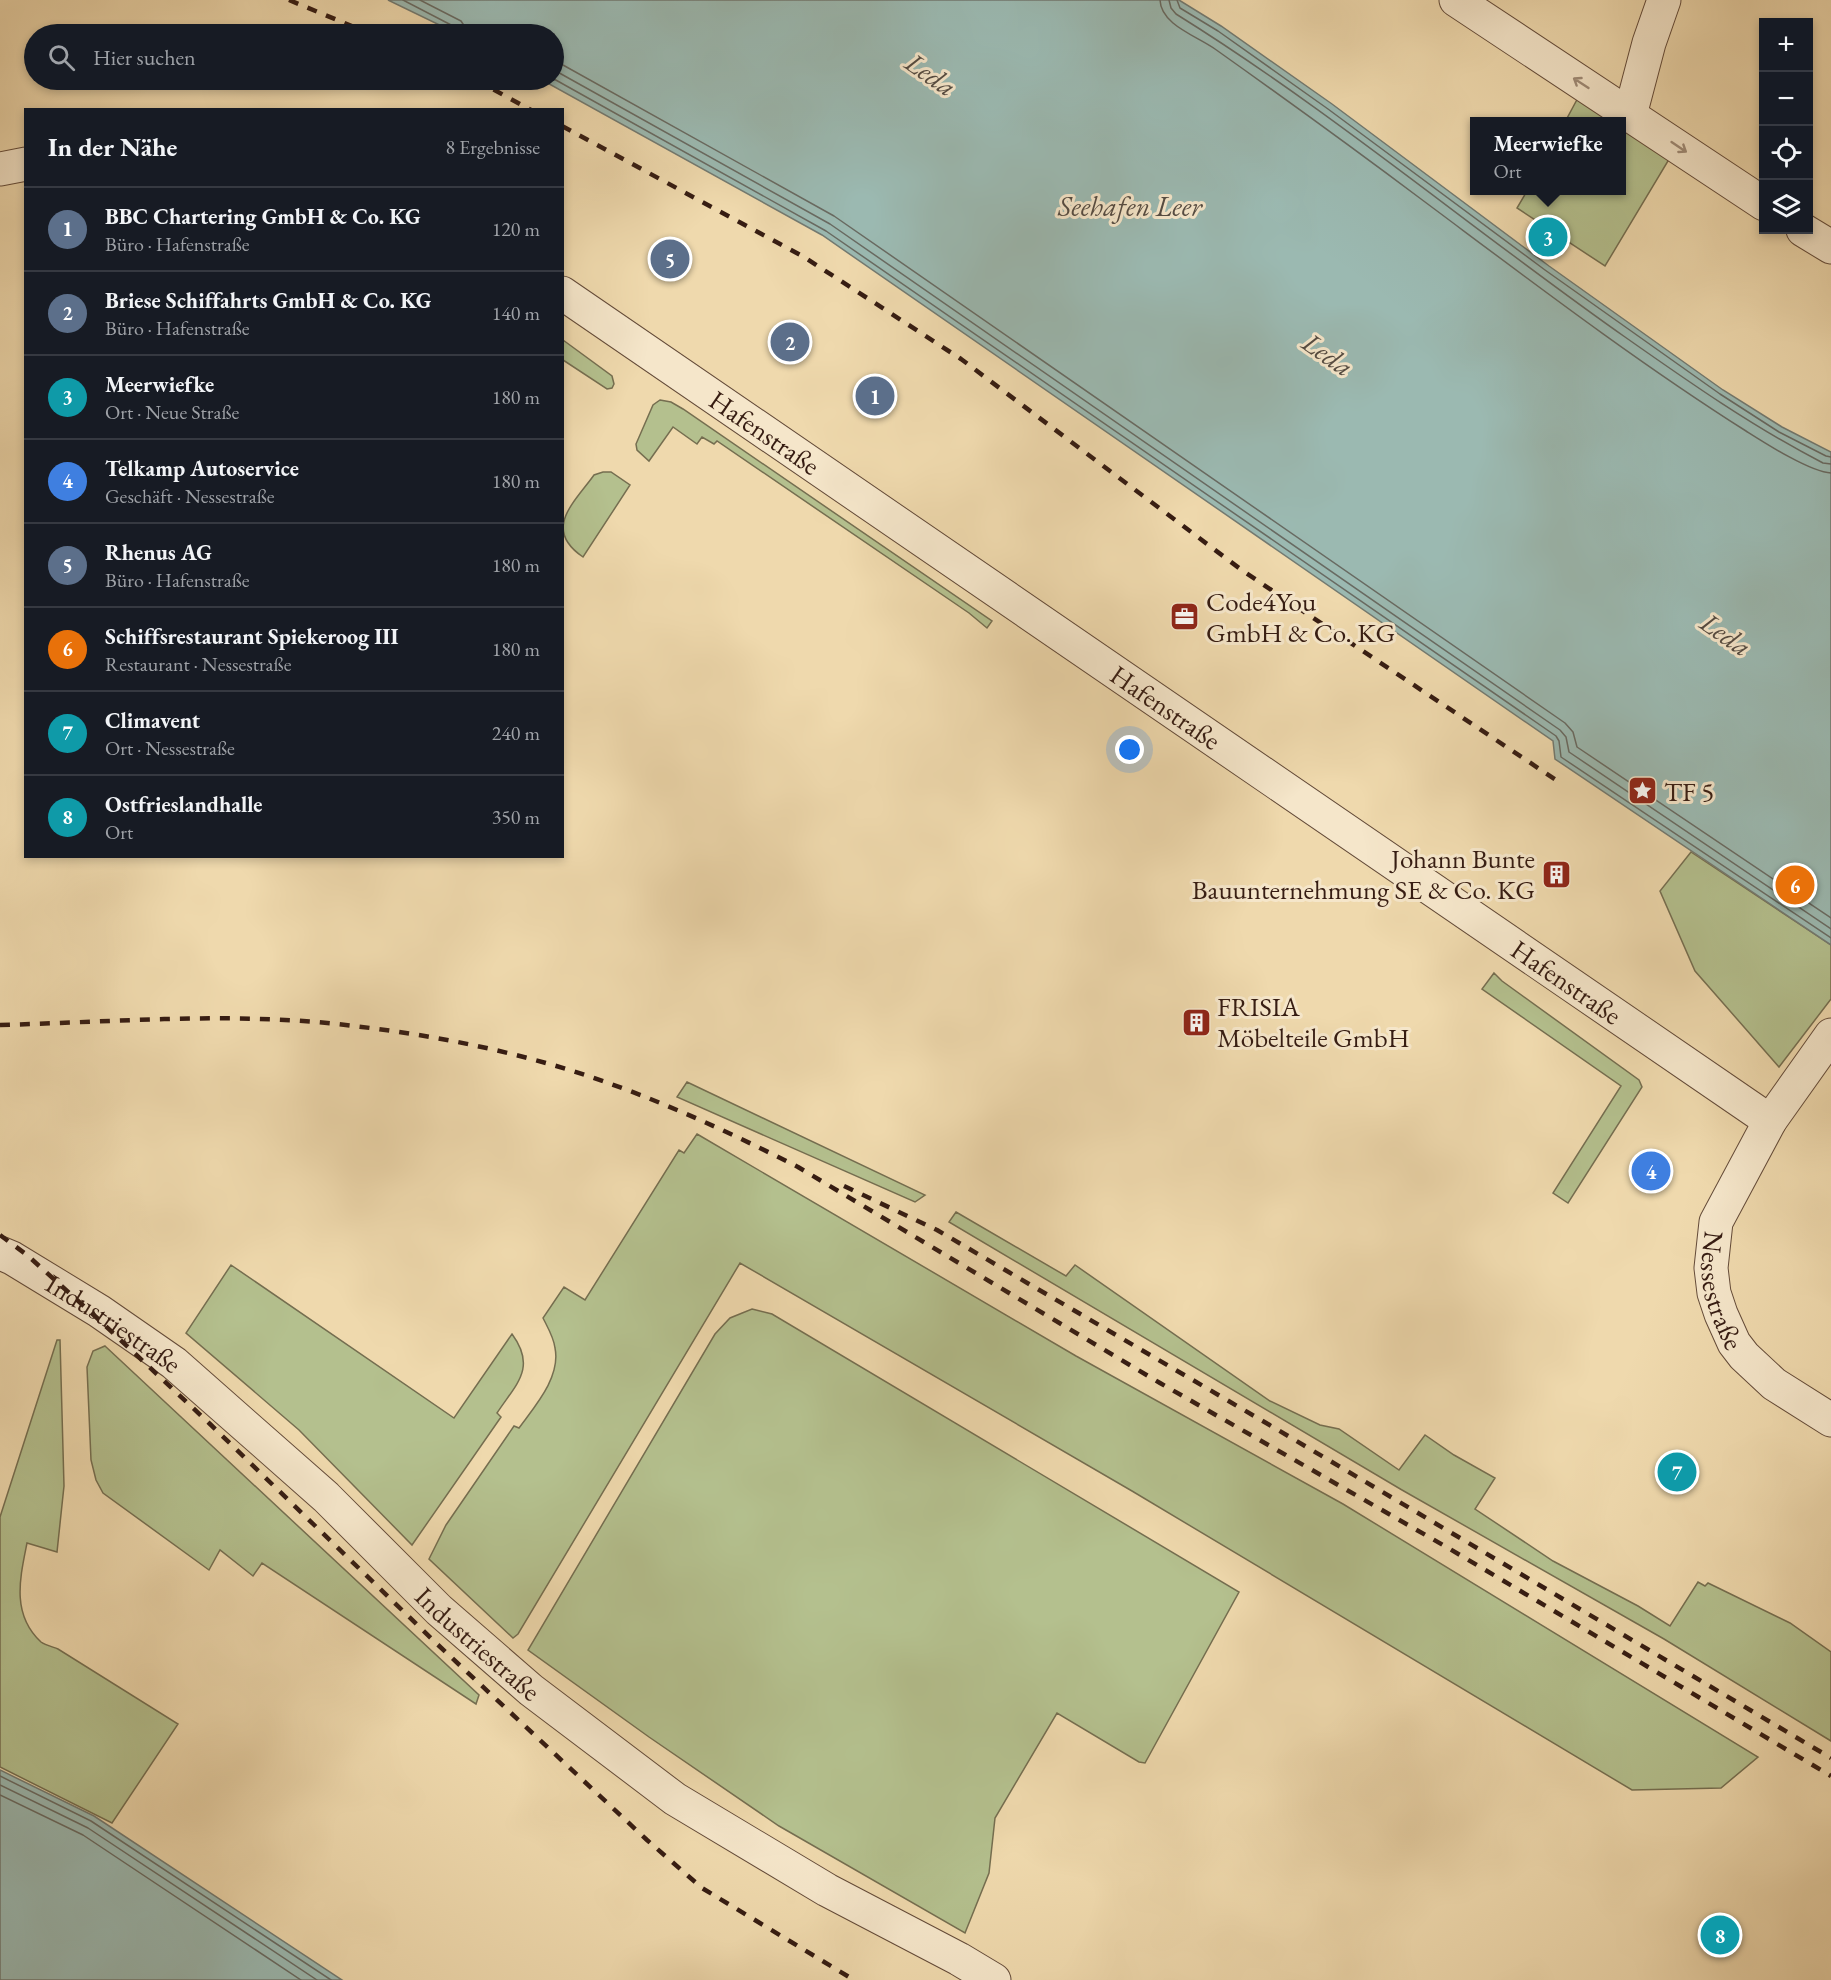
<!DOCTYPE html>
<html lang="de">
<head>
<meta charset="utf-8">
<style>
	:root { --surface:#171b24; --page:#242831; --text:#f1f3f6; --muted:#9ea1a6; --line:#363941; --accent:#7c3aed }
	body { margin:0; font-family:"EB Garamond",serif; background:var(--page); color:var(--text) }
	.controls { position:absolute; right:18px; top:18px; display:grid; overflow:hidden; border-radius:0px; box-shadow:0 3px 9px #0003 }
	.controls button { width:54px; height:54px; display:grid; place-items:center; padding:0; border:0; border-bottom:2px solid var(--line); background:var(--surface); color:var(--text); font:30px sans-serif }
	.you { position:absolute; left:1130px; top:750px; width:21px; height:21px; margin:-15px; border:4px solid #fff; border-radius:50%; background:#1a73e8; box-shadow:0 0 0 9px #1a73e833 }
	.badge { display:grid; place-items:center; width:39px; height:39px; border-radius:50%; background:var(--accent); color:#fff; font-size:20px; font-weight:700 }
	.pin { position:absolute; translate:-50% -50%; border:3px solid #fff; box-shadow:0 2px 6px #0006 }
	.popup { position:absolute; left:1470px; top:117px; width:156px; height:78px; box-sizing:border-box; display:grid; place-content:center; border-radius:0px; background:var(--surface); filter:drop-shadow(0 2px 4px #0005); font-size:20px; white-space:nowrap; color:var(--muted) }
	.popup b { font-size:22px; color:var(--text) }
	.popup::after { content:''; position:absolute; left:50%; top:100%; margin-left:-12px; border:12px solid transparent; border-top-color:var(--surface) }
	.list { margin:0; padding:0; list-style:none }
	h2 { display:flex; justify-content:space-between; align-items:center; height:78px; margin:0; padding:0 24px; font-size:26px }
	h2 small { font-size:20px; font-weight:400; color:var(--muted) }
	.list li { display:grid; grid-template-columns:39px 1fr auto; gap:18px; align-items:center; box-sizing:border-box; height:84px; padding:0 24px; border-top:2px solid var(--line) }
	.list b { display:block; font-size:22px; white-space:nowrap }
	.list p { margin:0; font-size:20px; white-space:nowrap; color:var(--muted) }
	.list em { font-size:20px; font-style:normal; color:var(--muted) }
	.icon { flex:none; width:33px; height:33px; fill:none; stroke:currentColor; stroke-width:2; stroke-linecap:round; stroke-linejoin:round }
	.map { position:relative; flex:none; width:1831px; height:1980px; overflow:hidden }
	.search { position:absolute; background:var(--surface); box-shadow:0 3px 9px #0003; left:24px; top:24px; width:540px; height:66px; display:flex; align-items:center; gap:15px; box-sizing:border-box; padding:0 21px; border-radius:33px; color:var(--muted); font-size:22px }
	.panel { position:absolute; background:var(--surface); box-shadow:0 3px 9px #0003; left:24px; top:108px; width:540px; height:750px; border-radius:0px }
	.map>svg:first-child { display:block }
	.green { fill:#b4c08e; stroke:#756e50; stroke-width:1.5 }
	.water { fill:#9bb9b1; stroke:#737a71; stroke-width:1.5 }
	.lines { fill:none; stroke-linecap:round; stroke-linejoin:round }
	.shore { stroke:#686a62; stroke-width:1.5 }
	.minor-casing { stroke:#644b39; stroke-width:35 }
	.minor { stroke:#f5e6ca; stroke-width:33 }
	.rail { stroke:#361c12; stroke-width:4.5; stroke-dasharray:10 10; stroke-linecap:butt }
	.oneway { stroke:#9f8b77 }
	.labels { text-anchor:middle; dominant-baseline:central; stroke-width:6; stroke-linejoin:round; paint-order:stroke }
	.street-label { font-size:27px; fill:#361c12; stroke:#f5e6ca }
	.poi-label { font-size:27px; fill:#361c12; stroke:#f5e6ca; text-anchor:start }
	.water-label { font-size:28px; font-style:italic; fill:#544b42; stroke:#f5e6ca }
</style>
</head>
<body>
<div class="map">
<svg width="1831" height="1980" viewBox="0 0 1831 1980">
	<rect width="100%" height="100%" fill="#efd9ad"/>
	<filter id="stains"><feTurbulence type="fractalNoise" baseFrequency=".00333" numOctaves="4"/><feColorMatrix values="0 0 0 0 .2 0 0 0 0 .09 0 0 0 0 .02 0 0 0 .5 -.17"/></filter>
	<radialGradient id="worn" r=".72"><stop offset=".6" stop-color="#630" stop-opacity="0"/><stop offset="1" stop-color="#630" stop-opacity=".3"/></radialGradient>
	<path class="green" d="M1580 94 1620 122H1565Z
		M1622 122 1671 156 1605 266 1517 208 1527 191 1622 190Z
		M563 340 612 376 614 384 612 388 607 389 563 360Z
		M660 400 671 402 683 409 992 621 987 628 969 613 717 441 714 444 702 437 697 444 673 427 649 461 637 450 636 444 653 405Z
		M603 472H611L630 485 583 557C542 529 574 503 594 475Z
		M1691 852 1831 945V999L1779 1067 1695 971 1660 891Z
		M1494 973 1502 981 1639 1080 1642 1087 1568 1203 1553 1193 1621 1086 1482 989Z
		M687 1082 925 1195 915 1202 677 1097Z
		M697 1134 1076 1356 1343 1504 1758 1757 1721 1788 1632 1790 1132 1491 740 1263 518 1634 513 1638 429 1559 446 1525 514 1426 519 1428C535 1406 561 1377 555 1348 554 1338 548 1328 543 1318L564 1287 585 1300 679 1150 684 1153Z
		M956 1212 1066 1276 1075 1265 1270 1401 1320 1425 1339 1429 1399 1470 1425 1435 1454 1455 1495 1478 1475 1509 1553 1561 1638 1606 1670 1626 1698 1582 1705 1586 1708 1583 1790 1623 1831 1652V1741L1664 1639 1402 1490 949 1222Z
		M231 1265 454 1418 512 1334C537 1368 516 1384 497 1413L501 1417 412 1545 299 1430 186 1333Z
		M752 1309 772 1314 1239 1592 1145 1763 1139 1762 1057 1713 995 1818 989 1873 965 1933 779 1826 649 1737 528 1650 715 1334 730 1318Z
		M57 1340H60L64 1486 57 1552 27 1543C20 1578 11 1614 41 1642 45 1645 53 1647 58 1649L178 1724 112 1823 0 1767V1517Z
		M105 1346 479 1695 476 1704 262 1563 253 1576 220 1550 209 1570 103 1493 96 1480 91 1460 87 1367 93 1351Z"/>
	<path class="water" d="M388 0H1179L1221 26 1332 104 1549 266 1723 390 1782 427 1831 452V945L1555 759 1553 741 822 235 542 80H554V34H458Z
		M0 1770 94 1816 342 1980H0Z"/>
	<g class="lines">
		<path class="shore" d="M403 0 455 27 459 34
			M420 0 461 21 465 27 467 34
			M1160 0C1161 25 1197 36 1215 49 1284 98 1353 148 1421 199 1527 278 1634 360 1746 431 1765 443 1810 472 1831 473
			M1169 0 1171 8 1176 14C1332 111 1474 231 1625 337 1689 382 1753 427 1823 463L1831 464
			M1177 0 1180 8 1218 31 1328 109 1545 270 1720 394 1779 432 1826 456 1831 457
			M554 60 834 216 1565 723 1573 732 1577 747 1831 918
			M554 70 830 224 1560 730 1566 737 1569 752 1831 929
			M554 79 826 231 1556 736 1559 741 1561 757 1831 938
			M0 1776 91 1821 331 1980
			M0 1785 88 1828 317 1980
			M0 1795 83 1835 301 1980"/>
		<defs>
			<g id="minor">
				<path d="M1456 0 1764 204"/>
				<path d="M1630 115 1649 43 1664 0"/>
				<path d="M0 169 26 164"/>
				<path d="M1803 230 1831 247"/>
				<path id="s1" d="M562 293 1770 1121"/>
				<path id="s2" d="M1831 1035 1770 1121 1716 1222 1711 1268 1714 1293 1721 1314 1734 1343 1744 1356 1774 1384 1831 1420"/>
				<path id="s3" d="M0 1253 12 1258 99 1311 174 1363 326 1497 439 1610 531 1690 675 1799 827 1890 959 1959 994 1980"/>
			</g>
		</defs>
		<use href="#minor" class="minor-casing"/>
		<use href="#minor" class="minor"/>
		<path class="rail" d="M289 0 371 34
			M476 80 531 110
			M562 126 804 257 961 359 1243 571 1562 784
			M0 1025C117 1022 237 1011 354 1026 440 1036 529 1054 611 1084 675 1107 737 1136 798 1167L1160 1383 1450 1549 1831 1776
			M844 1186 937 1230 1278 1430 1831 1758
			M0 1235 27 1255 96 1317 210 1424 436 1643 647 1840 702 1888 854 1980"/>
	</g>
	<defs><path id="oneway-shaft" d="M-6 0H5M1.5-3L5.5 0L1.5 3" fill="none" stroke-width="1.6" stroke-linecap="round" stroke-linejoin="round" transform="scale(1.5)"/></defs>
	<g class="oneway">
		<use href="#oneway-shaft" transform="translate(1581 83) rotate(-147)"/>
		<use href="#oneway-shaft" transform="translate(1679 147) rotate(34)"/>
	</g>
	<defs>
		<symbol id="office-square" viewBox="-11 -11 22 22"><rect x="-9" y="-9" width="18" height="18" rx="4" fill="#8f2418" stroke="#f5e6ca"/><path d="M-6-3h4V-5.5h4V-3h4V5H-6ZM-1-4.5V-3h2v-1.5ZM-6 0V1H6V0Z" fill="#fff"/></symbol>
		<symbol id="sight-square" viewBox="-11 -11 22 22"><rect x="-9" y="-9" width="18" height="18" rx="4" fill="#8f2418" stroke="#f5e6ca"/><path d="M0-6L1.8-2.2L6-1.7L2.9 1.2L3.7 5.4L0 3.3L-3.7 5.4L-2.9 1.2L-6-1.7L-1.8-2.2Z" fill="#fff"/></symbol>
		<symbol id="building-square" viewBox="-11 -11 22 22"><rect x="-9" y="-9" width="18" height="18" rx="4" fill="#8f2418" stroke="#f5e6ca"/><path d="M-4-6H4V6H1V3H-1V6H-4ZM-2.5-4.3h1.7v1.8h-1.7ZM.8-4.3h1.7v1.8H.8ZM-2.5-1h1.7V.8h-1.7ZM.8-1h1.7V.8H.8Z" fill="#fff"/></symbol>
	</defs>
	<g fill-rule="evenodd">
		<use href="#office-square" x="1168" y="600" width="33" height="33"/>
		<use href="#sight-square" x="1626" y="774" width="33" height="33"/>
		<use href="#building-square" x="1540" y="858" width="33" height="33"/>
		<use href="#building-square" x="1180" y="1006" width="33" height="33"/>
	</g>
	<g class="labels">
		<g class="street-label">
			<text stroke="none"><textPath href="#s1" startOffset="246">Hafenstraße</textPath></text>
			<text stroke="none"><textPath href="#s1" startOffset="732">Hafenstraße</textPath></text>
			<text stroke="none"><textPath href="#s1" startOffset="1218">Hafenstraße</textPath></text>
			<text stroke="none"><textPath href="#s2" startOffset="290">Nessestraße</textPath></text>
			<text stroke="none"><textPath href="#s3" startOffset="134">Industriestraße</textPath></text>
			<text stroke="none"><textPath href="#s3" startOffset="620">Industriestraße</textPath></text>
		</g>
		<g class="poi-label">
			<text x="1206" y="601">Code4You<tspan x="1206" dy="31">GmbH &amp; Co. KG</tspan></text>
			<text x="1664" y="791">TF 5</text>
			<text x="1535" y="858" text-anchor="end">Johann Bunte<tspan x="1535" dy="31">Bauunternehmung SE &amp; Co. KG</tspan></text>
			<text x="1217" y="1006">FRISIA<tspan x="1217" dy="31">Möbelteile GmbH</tspan></text>
		</g>
		<g class="water-label">
			<text transform="translate(931 74) rotate(35)">Leda</text>
			<text x="1130" y="206">Seehafen Leer</text>
			<text transform="translate(1328 354) rotate(35)">Leda</text>
			<text transform="translate(1726 634) rotate(35)">Leda</text>
		</g>
	</g>
	<rect width="100%" height="100%" filter="url(#stains)"/>
	<rect width="100%" height="100%" fill="url(#worn)"/>
</svg>
<div class="controls">
<button>+</button>
<button>−</button>
<button><svg class="icon" aria-label="locate" viewBox="0 0 24 24"><circle cx="12" cy="12" r="6"/><path d="M12 2v4M12 18v4M2 12h4M18 12h4"/></svg></button>
<button><svg class="icon" aria-label="layers" viewBox="0 0 24 24"><path d="M12 4l9 5-9 5-9-5zM3 14l9 5 9-5"/></svg></button>
</div>
<div class="you"></div>
<div class="pin badge" style="left:875px;top:396px;background:#5c6f8a">1</div>
<div class="pin badge" style="left:790px;top:342px;background:#5c6f8a">2</div>
<div class="pin badge" style="left:1548px;top:237px;background:#0f9aa8">3</div>
<div class="popup"><b>Meerwiefke</b>Ort</div>
<div class="pin badge" style="left:1651px;top:1171px;background:#3f7fe0">4</div>
<div class="pin badge" style="left:670px;top:259px;background:#5c6f8a">5</div>
<div class="pin badge" style="left:1795px;top:885px;background:#e8710a">6</div>
<div class="pin badge" style="left:1677px;top:1472px;background:#0f9aa8">7</div>
<div class="pin badge" style="left:1720px;top:1935px;background:#0f9aa8">8</div>
<div class="search"><svg class="icon" aria-label="search" viewBox="0 0 24 24"><circle cx="10" cy="10" r="6"/><path d="M15 15l6 6"/></svg>Hier suchen</div>
<section class="panel">
<h2>In der Nähe<small>8 Ergebnisse</small></h2>
<ul class="list">
<li><span class="badge" style="background:#5c6f8a">1</span><div><b>BBC Chartering GmbH &amp; Co. KG</b><p>Büro · Hafenstraße</p></div><em>120 m</em></li>
<li><span class="badge" style="background:#5c6f8a">2</span><div><b>Briese Schiffahrts GmbH &amp; Co. KG</b><p>Büro · Hafenstraße</p></div><em>140 m</em></li>
<li><span class="badge" style="background:#0f9aa8">3</span><div><b>Meerwiefke</b><p>Ort · Neue Straße</p></div><em>180 m</em></li>
<li><span class="badge" style="background:#3f7fe0">4</span><div><b>Telkamp Autoservice</b><p>Geschäft · Nessestraße</p></div><em>180 m</em></li>
<li><span class="badge" style="background:#5c6f8a">5</span><div><b>Rhenus AG</b><p>Büro · Hafenstraße</p></div><em>180 m</em></li>
<li><span class="badge" style="background:#e8710a">6</span><div><b>Schiffsrestaurant Spiekeroog III</b><p>Restaurant · Nessestraße</p></div><em>180 m</em></li>
<li><span class="badge" style="background:#0f9aa8">7</span><div><b>Climavent</b><p>Ort · Nessestraße</p></div><em>240 m</em></li>
<li><span class="badge" style="background:#0f9aa8">8</span><div><b>Ostfrieslandhalle</b><p>Ort</p></div><em>350 m</em></li>
</ul>
</section>
</div>
</body>
</html>
